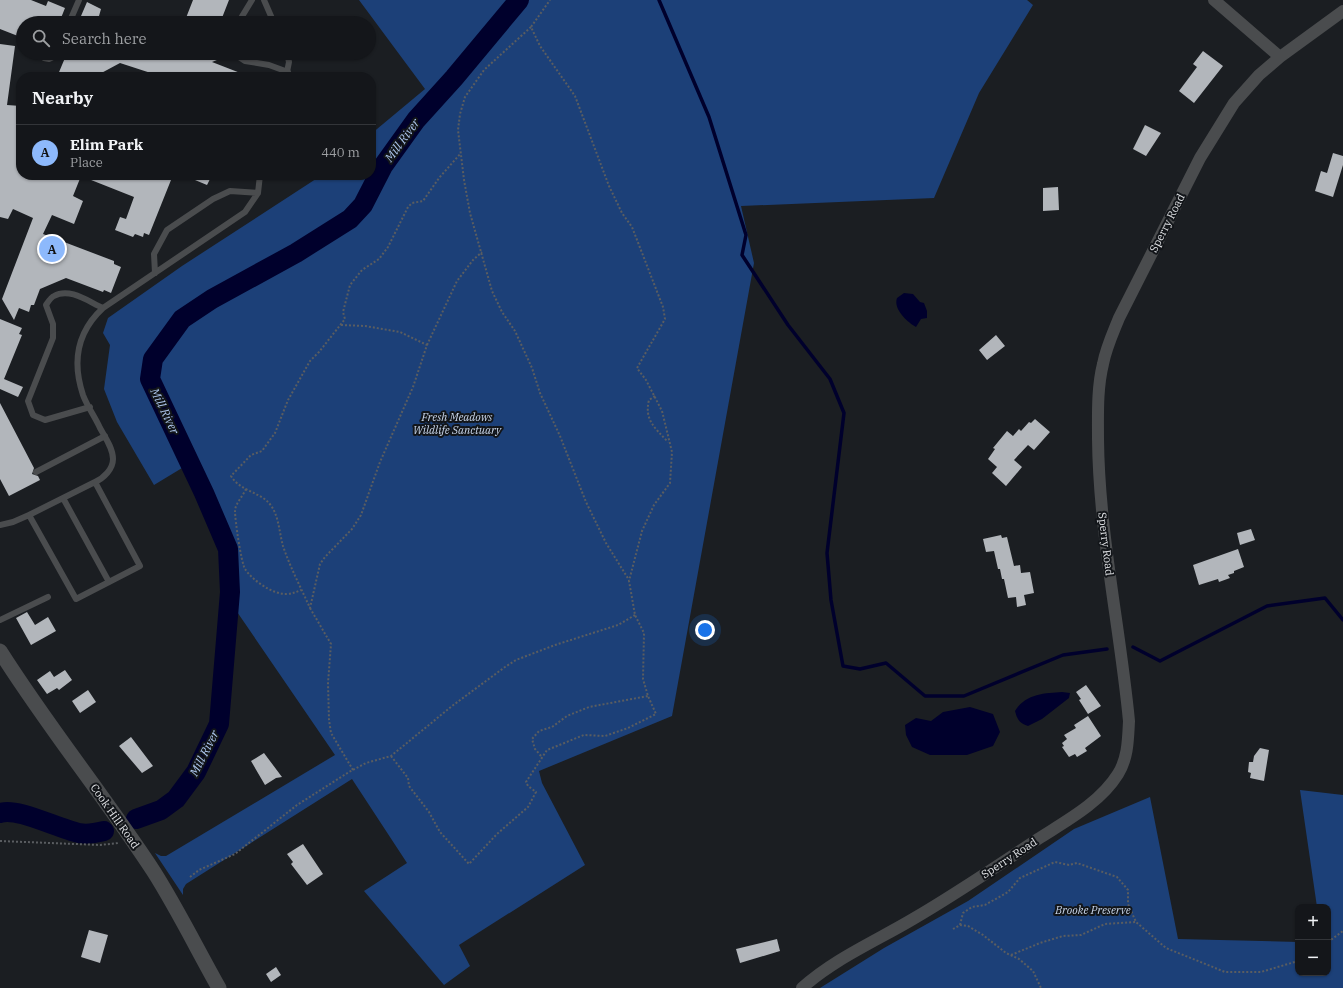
<!DOCTYPE html>
<html lang="en">
<head>
<meta charset="utf-8">
<style>
	:root { --surface:#14161a; --page:#1d1f23; --text:#f1f3f6; --muted:#9d9fa2; --line:#333539; --accent:#8db9fc }
	body { margin:0; font-family:"IBM Plex Serif",serif; background:var(--page); color:var(--text) }
	.controls { position:absolute; right:12px; bottom:12px; display:grid; overflow:hidden; border-radius:8px; box-shadow:0 1px 3px #0004 }
	.controls button { width:36px; height:36px; display:grid; place-items:center; padding:0; border:0; border-bottom:1px solid var(--line); background:var(--surface); color:var(--text); font:20px sans-serif }
	.you { position:absolute; left:705px; top:630px; width:14px; height:14px; margin:-10px; border:3px solid #fff; border-radius:50%; background:#1a73e8; box-shadow:0 0 0 6px #1a73e833 }
	.badge { display:grid; place-items:center; width:26px; height:26px; border-radius:50%; background:var(--accent); color:#111; font-size:13px; font-weight:700 }
	.pin { position:absolute; translate:-50% -50%; border:2px solid #fff; box-shadow:0 1px 4px #0006 }
	.list { margin:0; padding:0; list-style:none }
	h2 { display:flex; justify-content:space-between; align-items:center; height:52px; margin:0; padding:0 16px; font-size:17px }
	h2 small { font-size:13px; font-weight:400; color:var(--muted) }
	.list li { display:grid; grid-template-columns:26px 1fr auto; gap:12px; align-items:center; box-sizing:border-box; height:56px; padding:0 16px; border-top:1px solid var(--line) }
	.list b { display:block; font-size:15px; white-space:nowrap }
	.list p { margin:0; font-size:13px; white-space:nowrap; color:var(--muted) }
	.list em { font-size:13px; font-style:normal; color:var(--muted) }
	.icon { flex:none; width:22px; height:22px; fill:none; stroke:currentColor; stroke-width:2; stroke-linecap:round; stroke-linejoin:round }
	.map { position:relative; flex:none; width:1343px; height:988px; overflow:hidden }
	.search { position:absolute; background:var(--surface); box-shadow:0 1px 3px #0004; left:16px; top:16px; width:360px; height:44px; display:flex; align-items:center; gap:10px; box-sizing:border-box; padding:0 14px; border-radius:22px; color:var(--muted); font-size:15px }
	.panel { position:absolute; background:var(--surface); box-shadow:0 1px 3px #0004; left:16px; top:72px; width:360px; height:108px; border-radius:16px }
	.map>svg:first-child { display:block }
	.green { fill:#1c4078 }
	.water { fill:#00002c }
	.lines { fill:none; stroke-linecap:round; stroke-linejoin:round }
	.stream { stroke:#00002c; stroke-width:3.5 }
	.river { stroke:#00002c; stroke-width:20 }
	.building { fill:#b2b6bb }
	.path { stroke:#5a5d61; stroke-width:2; stroke-dasharray:2 2; stroke-linecap:butt }
	.service { stroke:#4a4c4e; stroke-width:6 }
	.minor { stroke:#4a4c4e; stroke-width:12 }
	.tertiary { stroke:#4a4c4e; stroke-width:15 }
	.labels { text-anchor:middle; dominant-baseline:central; stroke-width:4; stroke-linejoin:round; paint-order:stroke }
	.street-label { font-size:11px; fill:#e0e2e5; stroke:#121519 }
	.park-label { font-size:11px; font-style:italic; fill:#cad7eb; stroke:#121519 }
	.water-label { font-size:12px; font-style:italic; fill:#adc6ed; stroke:#121519 }
</style>
</head>
<body>
<div class="map">
<svg width="1343" height="988" viewBox="0 0 1343 988">
	<rect width="100%" height="100%" fill="#1b1e22"/>
	<path class="green" d="M359 0H1027L1033 5 979 93 934 198 741 206 754 263 672 716 539 771 542 783 585 865 459 945 470 966 444 985 364 891 407 863 352 779 186 884 183 889V895L155 853 161 856H166L335 755 233 606 224 586 215 528 187 465 154 485 117 422 104 389 110 345 103 333 108 318 182 266 322 175H371V134L425 89Z
		M1300 790 1343 795V988H820L884 948 968 901 1074 829 1150 797 1178 939 1298 942V973H1328V907H1317Z"/>
	<path class="water" d="M904 293 913 294 920 302 924 303 927 311V318L921 319 916 327C907 322 893 309 897 298Z
		M1062 692 1070 693 1069 698 1042 719 1028 726C1019 723 1017 719 1015 711 1025 694 1045 693 1062 692Z
		M970 707 993 714 1000 732 993 746 967 755H930L912 747 906 735 905 725 916 718 931 721 943 712Z"/>
	<g class="lines">
		<path class="stream" d="M659 0 709 117 746 235 742 255 788 325 830 379 844 413 827 553 831 600 843 666 860 669 886 663 925 696H964L1063 655 1107 649
			M1133 647 1160 661 1267 606 1325 598 1343 620"/>
		<path class="river" d="M0 813C18 807 58 829 79 833 87 835 96 833 104 831
			M136 819 161 810 176 799 196 772 219 724 230 592 228 549 204 493 150 379 153 359 182 319 212 299 296 253 350 219 363 205 383 166 416 120 454 78 519 0"/>
	</g>
	<path class="building" d="M0 0H31L46 6 48 1 65 8 59 23H23V38L0 29Z
		M193 0H229L220 23H184Z
		M87 2 101 9 97 23H78Z
		M0 44 15 46 7 105 21 106V175H173L149 235 144 233 143 237 135 234 133 237 115 230 120 217 126 219 134 197 81 176 73 196 83 201 74 224 52 215 43 234 114 261V264L121 267 111 293 104 290 103 292 66 278 40 289 34 305H31L29 312 19 308 14 320 2 299 33 218 13 209 8 219 0 217Z
		M1203 51 1223 66 1194 103 1179 91 1197 67 1193 64Z
		M67 53H229V55L212 62 248 76 163 77 120 63 94 77H57Z
		M1145 125 1161 133 1146 156 1133 149Z
		M1333 153 1343 156V165L1333 197 1315 191 1321 171 1327 173Z
		M183 175H212L207 185Z
		M1058 187 1059 210 1043 211V188Z
		M0 319 22 328 19 334 22 335 4 379 23 387 18 397 0 389Z
		M996 335 1005 346 987 360 979 350Z
		M0 403 34 468 32 474 38 476 40 480 9 496 0 479Z
		M1035 419 1050 432 1034 450 1028 445 1014 460 1022 467 1006 486 992 473 997 467 988 459 995 449 993 448 1007 431 1013 436 1019 429 1021 431 1029 422 1031 423Z
		M1251 529 1255 540 1240 545 1237 533Z
		M1001 535 1002 538 1007 537 1014 566 1020 565 1021 573 1030 572 1034 593 1024 595 1026 605 1017 607 1016 597 1008 598 1004 579H1002L1000 569H998L994 551 986 552 983 539Z
		M1238 549 1244 567 1234 571V573L1228 575 1230 578 1219 582 1218 579 1199 585 1193 565Z
		M27 612 35 625 48 617 56 631 31 645 16 618Z
		M65 670 72 680 59 690 57 688 47 694 37 680 50 671 54 677Z
		M1086 685 1101 706 1088 714 1079 700 1081 699 1076 692Z
		M88 690 96 702 80 713 72 701Z
		M1088 716 1101 736 1085 748 1087 751 1077 757 1075 754 1069 757 1062 747 1064 746 1062 743 1067 739 1064 735 1076 728 1074 725Z
		M131 737 153 766 142 773 119 746Z
		M1260 748 1269 750 1264 781 1250 778 1251 773 1248 772 1249 762H1253L1254 756Z
		M264 753 282 777 276 778 265 785 251 761Z
		M303 844 323 874 307 885 291 864 293 862 287 854Z
		M89 930 108 935 100 963 81 957Z
		M777 939 780 951 740 963 736 949Z
		M276 967 281 975 271 982 266 974Z"/>
	<g class="lines">
		<path class="path" d="M531 27 484 70 465 97 460 114 458 130 464 180 470 213 492 291 502 312 515 331 532 368 540 393 560 436 586 502 606 543 629 580
			M341 325 365 326 400 332 427 345 413 387 380 462 361 515 352 529 325 557 320 564 310 608C301 588 290 567 283 546 279 532 279 513 268 502 258 492 239 490 231 476L251 455 262 451 267 444 275 433 288 400 310 361 319 352 345 319 343 312 350 285 362 270 379 259 388 247 408 207 412 203 423 201 439 178 461 153
			M427 345 457 281 473 260 482 252
			M655 396 649 400C644 420 655 428 668 442
			M246 489C243 496 235 504 235 511 235 520 241 562 245 569 252 580 272 594 286 594 292 594 296 592 301 590
			M310 608 331 644 328 683 329 720 331 733 353 770
			M391 756 408 778 409 786 429 812 440 832 469 864 497 834 528 807 536 792 528 786 526 782 547 750 584 735 605 736 628 728 656 714 648 696 643 679 644 633 635 615 629 581 642 531 654 505 670 483 672 452 662 411 646 380 637 368 665 319 663 307 632 227 622 213 609 186 575 96 540 46 531 27 550 0
			M541 756 535 749 532 739 539 731 552 727 567 716 589 707 648 696
			M0 841 100 845 119 843
			M190 877 199 870 235 854 297 805 349 772 366 763 391 756 452 706 505 667 516 660 555 645 618 625 635 615
			M960 925 963 913 972 907 985 905 1008 892 1020 878 1055 862 1069 865 1077 863 1117 877 1128 890V904L1136 922 1166 948 1225 972H1261L1298 961
			M953 929 960 925 968 926 983 935 1006 953 1019 959 1033 971 1041 988
			M1328 942 1343 931
			M1011 955 1040 943 1063 936 1081 935 1105 924 1136 922"/>
		<path class="service" d="M264 0 274 23
			M69 23 79 0
			M238 23 252 0
			M40 53 44 58 49 59 55 56 57 53
			M233 53 245 61 269 65 288 72
			M286 77 289 62 287 53
			M155 273 154 254 167 230 213 199 230 191 258 193
			M90 407 45 420 33 415 28 401 53 338V324L46 305C48 302 51 297 54 296 70 287 89 302 103 308
			M36 472 105 436
			M95 482 140 566 76 599 29 515 95 482C104 478 113 469 113 459 113 448 105 437 100 428 95 417 87 406 83 395 72 362 77 332 103 308L245 212 258 193 260 175
			M63 498 109 582
			M0 525 13 522 29 515
			M0 620 48 597"/>
		<path class="minor" d="M1214 0 1280 57
			M802 988C834 959 876 941 913 919 956 894 997 866 1038 839 1066 821 1100 803 1118 774 1128 758 1128 740 1129 721 1120 627 1099 534 1098 439 1098 414 1097 388 1103 364 1106 348 1113 333 1119 318L1200 158 1234 103 1259 75 1280 57 1343 11"/>
		<path class="tertiary" d="M0 651C48 727 105 797 154 872 178 910 197 949 219 988"/>
	</g>
	<g class="labels">
		<g class="street-label">
			<text transform="translate(1167 223) rotate(-63)">Sperry Road</text>
			<text transform="translate(1106 544) rotate(83)">Sperry Road</text>
			<text transform="translate(115 816) rotate(55)">Cook Hill Road</text>
			<text transform="translate(1009 858) rotate(-33)">Sperry Road</text>
		</g>
		<g class="park-label">
			<text x="457" y="417">Fresh Meadows<tspan x="457" dy="13">Wildlife Sanctuary</tspan></text>
			<text x="1093" y="910">Brooke Preserve</text>
		</g>
		<g class="water-label">
			<text transform="translate(402 140) rotate(-54)">Mill River</text>
			<text transform="translate(165 411) rotate(64)">Mill River</text>
			<text transform="translate(204 753) rotate(-63)">Mill River</text>
		</g>
	</g>
</svg>
<div class="controls">
<button>+</button>
<button>−</button>
</div>
<div class="you"></div>
<div class="pin badge" style="left:52px;top:249px">A</div>
<div class="search"><svg class="icon" aria-label="search" viewBox="0 0 24 24"><circle cx="10" cy="10" r="6"/><path d="M15 15l6 6"/></svg>Search here</div>
<section class="panel">
<h2>Nearby<small></small></h2>
<ul class="list">
<li><span class="badge">A</span><div><b>Elim Park</b><p>Place</p></div><em>440 m</em></li>
</ul>
</section>
</div>
</body>
</html>
